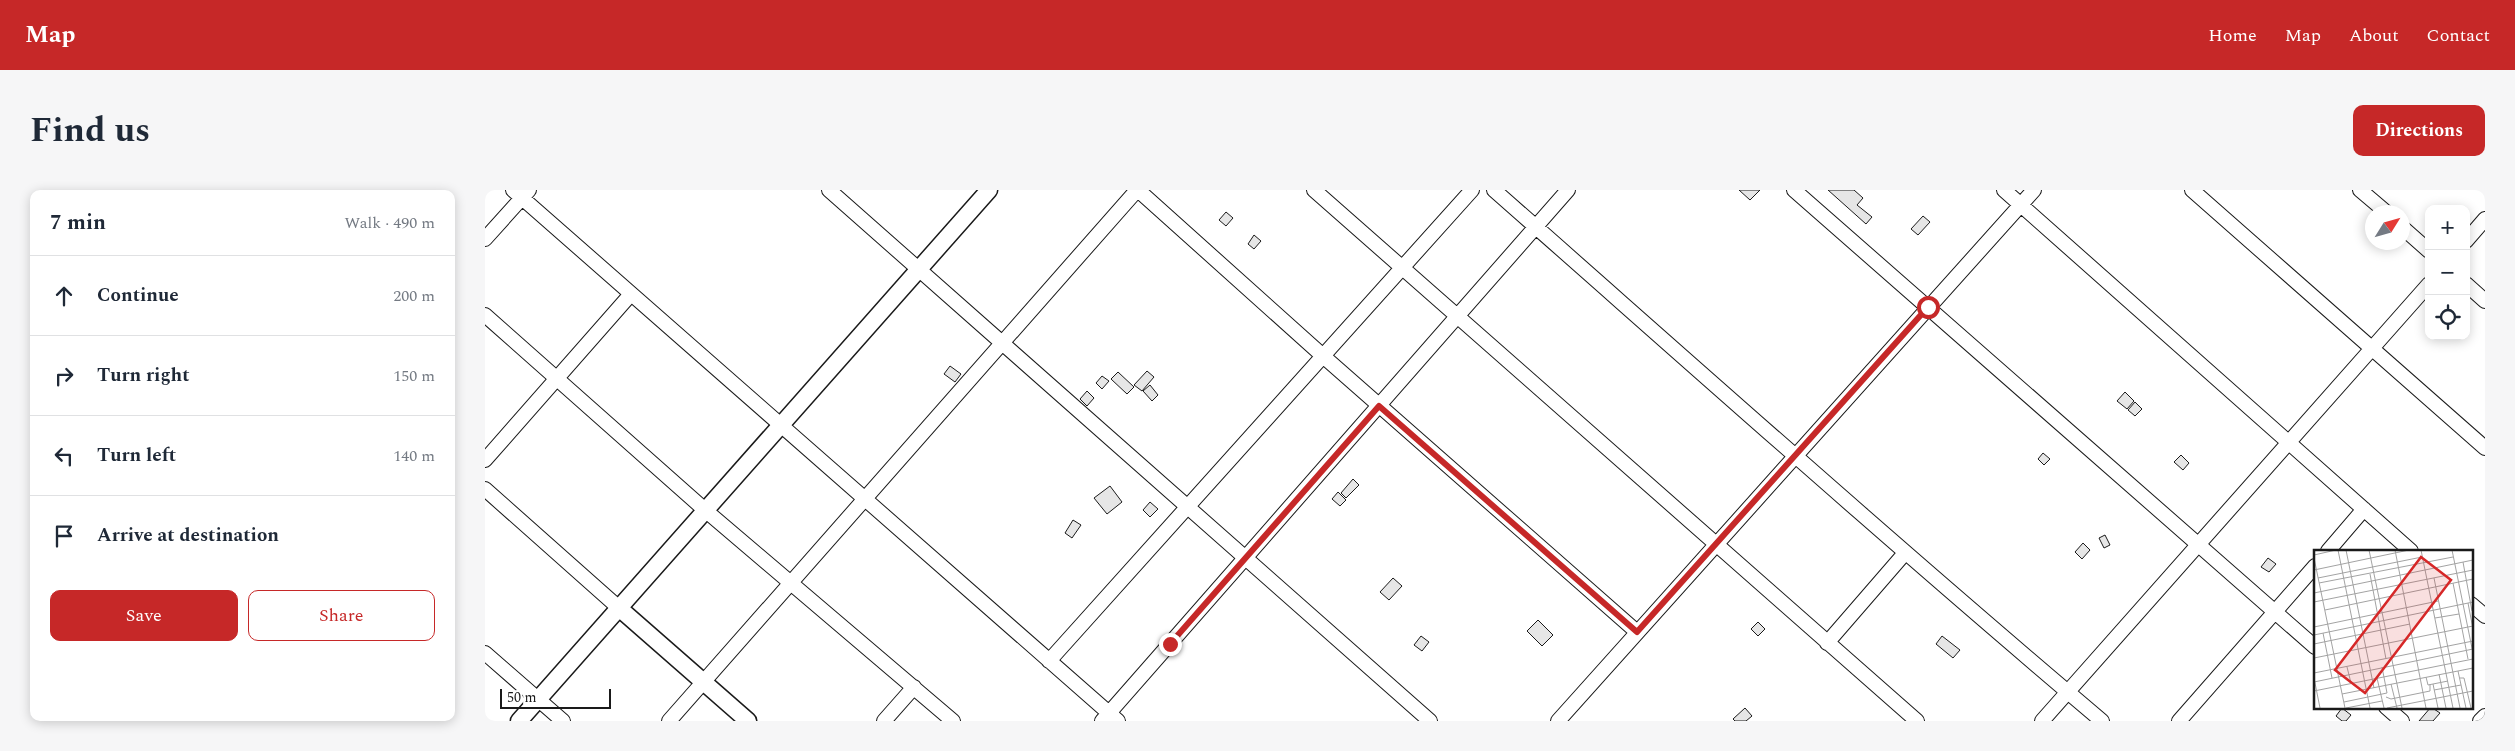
<!DOCTYPE html>
<html lang="en">
<head>
<meta charset="utf-8">
<style>
	:root { --surface:#fff; --page:#f6f6f7; --text:#1f2937; --muted:#747a83; --line:#e0e1e3; --accent:#c62828 }
	body { margin:0; font-family:Spectral,serif; background:var(--page); color:var(--text) }
	.controls { position:absolute; right:15px; top:15px; display:grid; overflow:hidden; border-radius:10px; box-shadow:0 2px 12px #0003 }
	.controls button { width:45px; height:45px; display:grid; place-items:center; padding:0; border:0; border-bottom:1px solid var(--line); background:var(--surface); color:var(--text); font:25px sans-serif }
	.compass { position:absolute; left:1880px; top:15px; width:45px; height:45px; border-radius:50%; background:var(--surface); box-shadow:0 2px 12px #0003; rotate:53deg }
	.scale { position:absolute; left:15px; bottom:12px; width:111px; box-sizing:border-box; padding-left:5px; border:2px solid #1a1a1a; border-top:0; font-size:14px; line-height:18px; white-space:nowrap; color:#1a1a1a; -webkit-text-stroke:4px #fff; paint-order:stroke }
	.stop { position:absolute; width:15px; height:15px; margin:-11px; border:4px solid #c62828; border-radius:50%; background:#fff }
	.stop.end { background:#c62828; border-color:#fff; box-shadow:0 1px 5px #0008 }
	.list { margin:0; padding:0; list-style:none }
	h2 { display:flex; justify-content:space-between; align-items:center; height:65px; margin:0; padding:0 20px; font-size:21px }
	h2 small { font-size:16px; font-weight:400; color:var(--muted) }
	.list li { display:grid; grid-template-columns:32px 1fr auto; gap:15px; align-items:center; box-sizing:border-box; height:80px; padding:0 20px; border-top:1px solid var(--line) }
	.list b { display:block; font-size:19px; white-space:nowrap }
	.list em { font-size:16px; font-style:normal; color:var(--muted) }
	.actions { display:flex; gap:10px; padding:15px 20px }
	.actions a { flex:1; padding:11px 0; border:1px solid var(--accent); border-radius:10px; text-align:center; font-size:18px; color:var(--accent) }
	.actions .main { background:var(--accent); color:#fff }
	.icon { flex:none; width:28px; height:28px; fill:none; stroke:currentColor; stroke-width:2; stroke-linecap:round; stroke-linejoin:round }
	.map { position:relative; flex:none; width:2000px; height:531px; overflow:hidden; border-radius:10px }
	header { display:flex; align-items:center; gap:30px; box-sizing:border-box; height:70px; padding:0 25px; background:var(--accent); color:#fff }
	header strong { font-size:24px }
	nav { display:flex; gap:28px; margin-inline-start:auto; font-size:18px }
	.intro { display:flex; align-items:center; justify-content:space-between; box-sizing:border-box; height:120px; padding:0 30px }
	h1 { margin:0; font-size:35px }
	.button { padding:12px 22px; border-radius:10px; background:var(--accent); color:#fff; font-size:18px; font-weight:700 }
	main { display:flex; gap:30px; padding:0 30px }
	aside { flex:1; background:var(--surface); border-radius:10px; box-shadow:0 2px 12px #0003 }
	.map>svg:first-child { display:block }
	.building { fill:#e6e6e6; stroke:#1a1a1a }
	.lines { fill:none; stroke-linecap:round; stroke-linejoin:round }
	.minor-casing { stroke:#1a1a1a; stroke-width:16 }
	.tertiary-casing { stroke:#1a1a1a; stroke-width:19 }
	.minor { stroke:#fff; stroke-width:14 }
	.tertiary { stroke:#fff; stroke-width:16 }
	.route { stroke:#c62828; stroke-width:6 }
	.inset-road { fill:none; stroke:#a3a3a3; stroke-width:1 }
	.view { fill:#d62828; fill-opacity:0.15; stroke:#d62828; stroke-width:2.5 }
	.inset-edge { fill:none; stroke:#1a1a1a; stroke-width:2.5 }
</style>
</head>
<body>
<header>
<strong>Map</strong>
<nav><a>Home</a><a>Map</a><a>About</a><a>Contact</a></nav>
</header>
<div class="intro"><h1>Find us</h1><a class="button">Directions</a></div>
<main>
<aside>
<h2>7 min<small>Walk · 490 m</small></h2>
<ul class="list">
<li><svg class="icon" aria-label="ahead" viewBox="0 0 24 24"><path d="M12 20V5M6 11l6-6 6 6"/></svg><div><b>Continue</b></div><em>200 m</em></li>
<li><svg class="icon" aria-label="right" viewBox="0 0 24 24"><path d="M7 20v-9h11M14 6l5 5-5 5"/></svg><div><b>Turn right</b></div><em>150 m</em></li>
<li><svg class="icon" aria-label="left" viewBox="0 0 24 24"><path d="M17 20v-9H6M10 6l-5 5 5 5"/></svg><div><b>Turn left</b></div><em>140 m</em></li>
<li><svg class="icon" aria-label="arrive" viewBox="0 0 24 24"><path d="M6 21V4h12l-3 4 3 4H6"/></svg><div><b>Arrive at destination</b></div></li>
</ul>
<div class="actions"><a class="main">Save</a><a>Share</a></div>
</aside>
<div class="map">
<svg width="2000" height="531" viewBox="0 0 2000 531">
	<rect width="100%" height="100%" fill="#fff"/>
	<path class="building" d="M1254 0H1275L1265 10Z
		M1343 0H1369L1378 8 1372 15 1387 27 1381 34Z
		M741 22 748 28 741 36 734 30Z
		M1438 26 1445 32 1433 45 1426 39Z
		M769 45 776 51 769 59 763 54Z
		M465 176 476 184 470 192 459 184Z
		M662 181 669 187 657 201 649 195Z
		M633 182 649 197 642 204 626 189Z
		M617 186 624 191 617 199 611 193Z
		M665 195 673 205 667 211 658 201Z
		M602 201 609 208 602 216 595 209Z
		M1640 202 1649 211 1642 219 1632 211Z
		M1650 212 1657 219 1650 226 1643 220Z
		M1558 263 1565 269 1559 275 1553 269Z
		M1696 265 1704 273 1698 280 1689 272Z
		M868 289 874 295 861 308 856 303Z
		M625 296 637 312 622 324 609 308Z
		M853 302 861 310 855 316 847 309Z
		M665 312 673 319 665 327 658 320Z
		M588 330 596 335 587 348 580 343Z
		M1620 345 1625 355 1619 358 1614 348Z
		M1598 353 1605 360 1597 369 1590 362Z
		M1783 368 1791 374 1784 382 1776 377Z
		M908 388 917 396 904 410 895 402Z
		M1053 430 1068 445 1057 456 1042 441Z
		M1273 432 1280 439 1273 446 1266 439Z
		M936 446 944 452 937 461 929 455Z
		M1457 446 1475 460 1468 468 1451 454Z
		M1946 517 1955 523 1948 531H1934Z
		M1260 518 1267 526 1261 531H1250L1248 529Z
		M1857 518 1866 525 1861 531H1857L1851 526Z"/>
	<g class="lines">
		<defs>
			<path id="minor" d="M28 0 633 531
				M344 0 945 531
				M653 0 838 166 1152 442
				M829 0 1432 531
				M1009 0C1211 178 1411 357 1617 531
				M1309 0 1830 457
				M1519 0 1926 361
				M1707 0 2000 258
				M1875 0 1901 22
				M1918 38 1944 61
				M0 49 44 0
				M1981 51 2000 29
				M1981 94 2000 111
				M0 125 220 320 468 531
				M0 270 146 104
				M0 299 134 418
				M1843 361 1879 319
				M1986 414 2000 426
				M1342 453 1420 363
				M0 463 78 531
				M564 471 987 0
				M1901 517 1917 531
				M184 531 652 0
				M399 531 429 497
				M617 531 1083 0
				M1073 531 1549 0
				M1557 531 1944 94
				M1694 531 1830 376
				M1995 531 2000 526"/>
			<path id="tertiary" d="M134 418 263 531
				M34 531 504 0"/>
		</defs>
		<use href="#minor" class="minor-casing"/>
		<use href="#tertiary" class="tertiary-casing"/>
		<use href="#minor" class="minor"/>
		<use href="#tertiary" class="tertiary"/>
	</g>
	<g class="lines">
		<path class="route" d="M685 454 894 216 1152 442 1443 117"/>
	</g>
	<g transform="translate(1829 360)">
		<rect width="159" height="159" fill="#fff"/>
		<path class="inset-road" d="M24 0 56 158M32 0 60 138M55 0 88 158M81 0 112 158M107 0 139 158M138 0 159 103M0 5 22 0M0 8 31 158M149 12 158 61M0 20 95 0M56 24 72 109M4 28 108 7M120 28 146 158M5 33 139 7M139 33 154 109M0 43 159 10M0 52 159 20M154 53 159 79M11 60 159 29M121 68 145 64M0 77 124 51M9 83 18 128M0 85 159 52M0 94 96 74M0 108 159 76M33 117 37 133M144 121 152 158M0 123 159 91M125 124 132 158M112 127 114 135 134 131M0 128 6 158M63 128 70 158M146 128H150L157 158M0 132 159 99M77 134 83 158M119 134 124 158M120 140 147 135M0 141 159 109M28 144 159 118M72 147 77 149 116 141V134M30 152 73 143 68 117M32 158 68 151M73 158 159 141"/>
		<path class="view" d="M107 7 137 30 51 143 21 120Z"/>
		<rect width="159" height="159" class="inset-edge"/>
	</g>
</svg>
<div class="controls">
<button>+</button>
<button>−</button>
<button><svg class="icon" aria-label="locate" viewBox="0 0 24 24"><circle cx="12" cy="12" r="6"/><path d="M12 2v4M12 18v4M2 12h4M18 12h4"/></svg></button>
</div>
<svg class="compass" viewBox="-18 -18 36 36"><path d="M0-13l5 13h-10z" fill="#e53935"/><path d="M0 13l5-13h-10z" fill="#747a83"/></svg>
<div class="scale">50 m</div>
<div class="stop" style="left:1443px;top:117px"></div>
<div class="stop end" style="left:685px;top:454px"></div>
</div>
</main>
</body>
</html>
